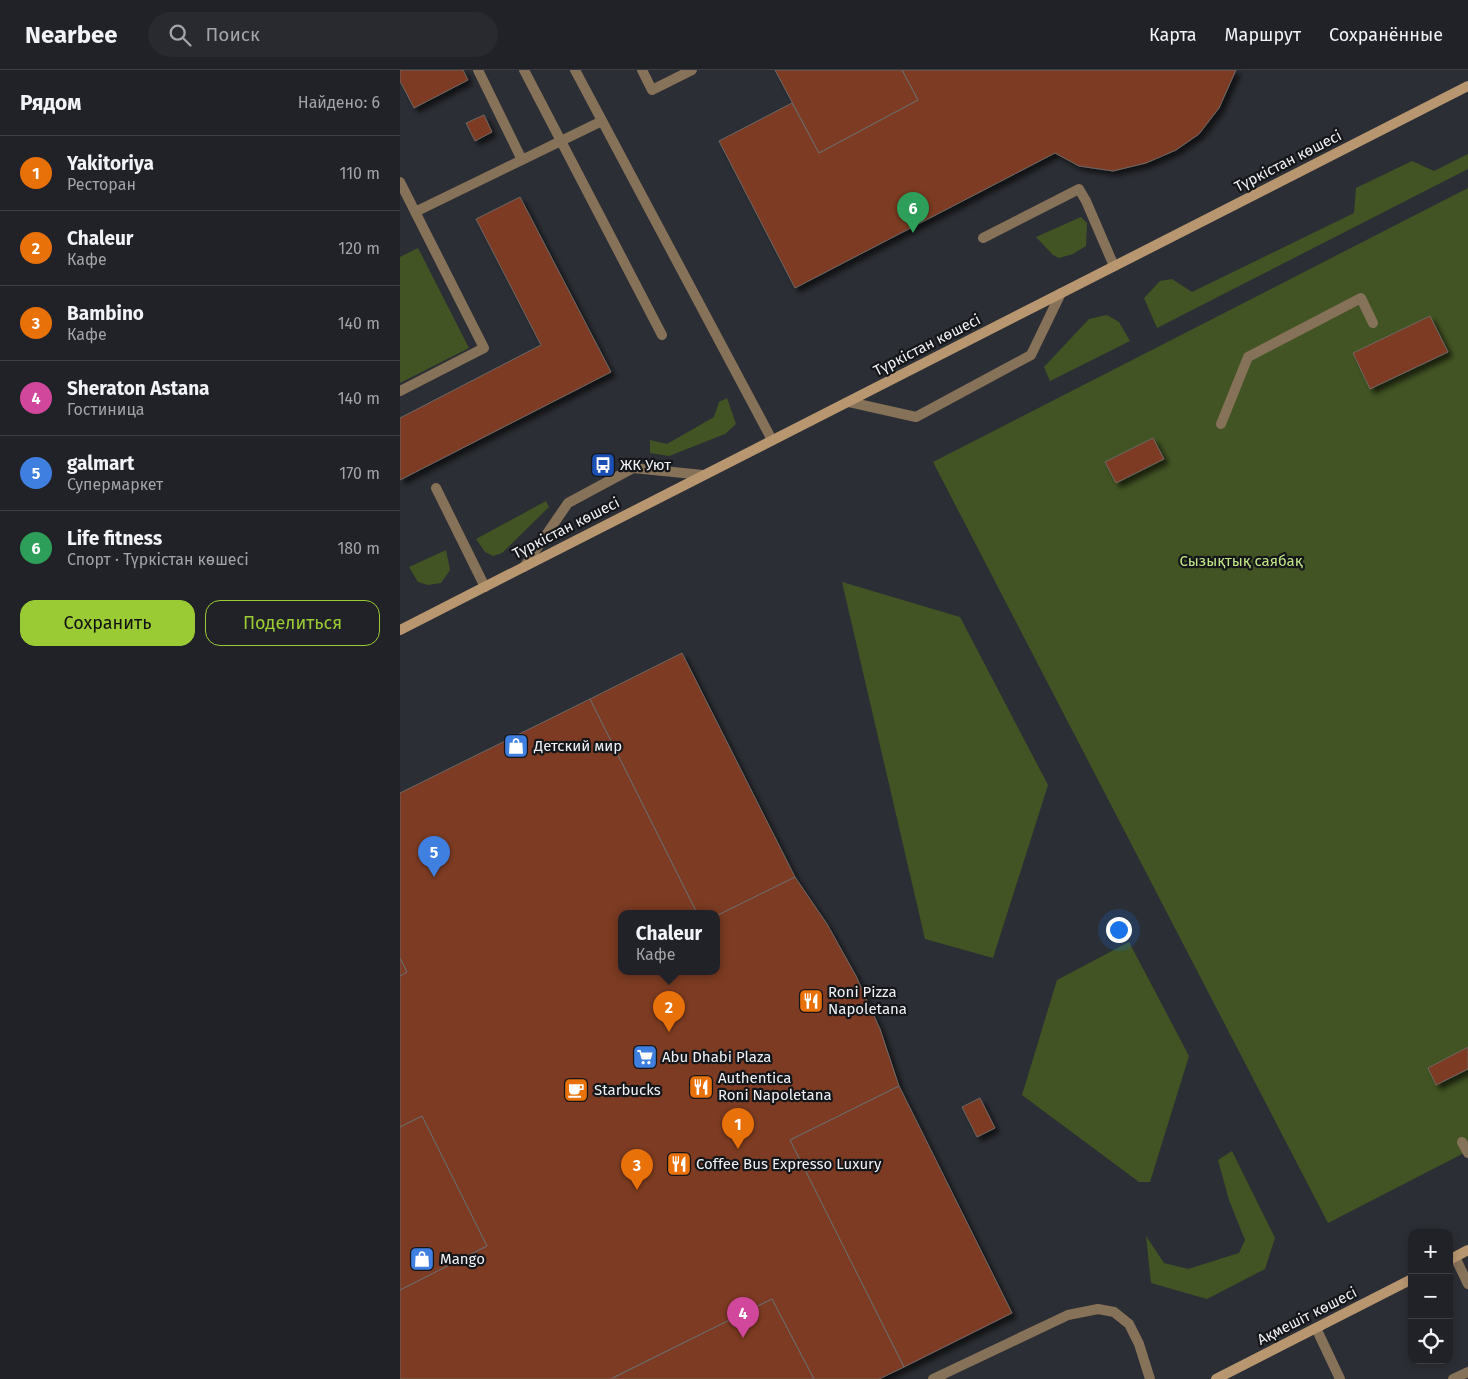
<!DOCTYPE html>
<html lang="ru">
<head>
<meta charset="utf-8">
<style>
	:root { --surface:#202227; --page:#282a2f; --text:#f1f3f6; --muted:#a2a4a7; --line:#3d3f44; --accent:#9acb34 }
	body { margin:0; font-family:"Fira Sans",sans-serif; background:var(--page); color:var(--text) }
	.controls { position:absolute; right:15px; bottom:15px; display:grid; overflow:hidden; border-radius:10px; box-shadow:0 2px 8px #0003 }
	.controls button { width:45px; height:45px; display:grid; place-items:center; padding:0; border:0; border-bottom:1px solid var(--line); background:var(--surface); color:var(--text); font:25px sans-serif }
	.you { position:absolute; left:718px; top:859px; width:18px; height:18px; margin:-12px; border:4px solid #fff; border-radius:50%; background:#1a73e8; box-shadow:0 0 0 8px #1a73e833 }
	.badge { display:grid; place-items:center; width:32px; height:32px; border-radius:50%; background:var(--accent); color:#fff; font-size:16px; font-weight:700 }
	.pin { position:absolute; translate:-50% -41px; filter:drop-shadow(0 1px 2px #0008) }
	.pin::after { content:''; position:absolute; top:26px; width:18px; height:15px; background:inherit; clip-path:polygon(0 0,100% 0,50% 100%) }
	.popup { position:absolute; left:218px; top:840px; width:102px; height:65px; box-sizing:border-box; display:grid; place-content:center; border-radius:10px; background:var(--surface); filter:drop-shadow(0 1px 4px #0005); font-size:16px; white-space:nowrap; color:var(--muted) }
	.popup b { font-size:19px; color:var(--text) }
	.popup::after { content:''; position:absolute; left:50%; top:100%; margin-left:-10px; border:10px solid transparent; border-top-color:var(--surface) }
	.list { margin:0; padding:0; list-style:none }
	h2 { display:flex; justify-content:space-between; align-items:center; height:65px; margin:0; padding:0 20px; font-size:21px }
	h2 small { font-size:16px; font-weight:400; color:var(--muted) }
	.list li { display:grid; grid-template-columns:32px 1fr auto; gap:15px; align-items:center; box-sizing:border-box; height:75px; padding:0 20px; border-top:1px solid var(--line) }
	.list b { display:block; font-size:19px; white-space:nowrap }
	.list p { margin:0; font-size:16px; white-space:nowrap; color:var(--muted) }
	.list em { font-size:16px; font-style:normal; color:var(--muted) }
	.actions { display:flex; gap:10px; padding:15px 20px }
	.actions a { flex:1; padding:11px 0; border:1px solid var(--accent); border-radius:15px; text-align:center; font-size:18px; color:var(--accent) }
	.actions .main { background:var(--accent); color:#111 }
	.icon { flex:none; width:28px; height:28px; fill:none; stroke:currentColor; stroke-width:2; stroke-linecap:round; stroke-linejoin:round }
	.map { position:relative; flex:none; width:1068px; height:1309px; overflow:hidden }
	header { display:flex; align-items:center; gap:30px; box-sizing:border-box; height:70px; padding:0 25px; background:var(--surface); border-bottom:1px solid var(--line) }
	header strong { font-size:24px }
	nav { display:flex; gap:28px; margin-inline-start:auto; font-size:18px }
	.search { width:350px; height:45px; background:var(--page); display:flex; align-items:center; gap:12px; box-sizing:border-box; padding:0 18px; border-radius:28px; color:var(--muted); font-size:19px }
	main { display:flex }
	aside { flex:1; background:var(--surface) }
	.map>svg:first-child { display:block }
	.green { fill:#425423 }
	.building { fill:#7b3a22; stroke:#6f6764; filter:url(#shadow) }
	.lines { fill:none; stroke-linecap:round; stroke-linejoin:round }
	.service { stroke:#867159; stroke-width:10 }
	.secondary { stroke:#b89770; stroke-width:10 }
	.labels { text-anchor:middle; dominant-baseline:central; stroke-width:4.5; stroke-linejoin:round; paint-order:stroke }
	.street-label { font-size:15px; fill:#eff1f5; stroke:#151619 }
	.poi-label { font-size:15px; fill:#eff1f5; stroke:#151619; text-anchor:start }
	.park-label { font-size:15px; fill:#c1e687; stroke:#151619 }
</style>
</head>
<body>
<header>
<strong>Nearbee</strong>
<div class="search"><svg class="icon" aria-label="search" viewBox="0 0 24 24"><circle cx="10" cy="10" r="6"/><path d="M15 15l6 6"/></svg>Поиск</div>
<nav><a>Карта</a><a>Маршрут</a><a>Сохранённые</a></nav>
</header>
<main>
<aside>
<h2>Рядом<small>Найдено: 6</small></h2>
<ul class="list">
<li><span class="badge" style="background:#e8710a">1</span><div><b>Yakitoriya</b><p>Ресторан</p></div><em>110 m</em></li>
<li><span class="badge" style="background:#e8710a">2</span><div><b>Chaleur</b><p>Кафе</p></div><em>120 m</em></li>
<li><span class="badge" style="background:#e8710a">3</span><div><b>Bambino</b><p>Кафе</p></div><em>140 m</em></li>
<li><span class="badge" style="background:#d1479c">4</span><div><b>Sheraton Astana</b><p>Гостиница</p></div><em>140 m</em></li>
<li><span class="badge" style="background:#3f7fe0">5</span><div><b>galmart</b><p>Супермаркет</p></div><em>170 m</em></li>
<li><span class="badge" style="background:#2e9e5b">6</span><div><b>Life fitness</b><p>Спорт · Түркістан көшесі</p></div><em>180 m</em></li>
</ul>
<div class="actions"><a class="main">Сохранить</a><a>Поделиться</a></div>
</aside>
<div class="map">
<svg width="1068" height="1309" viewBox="0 0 1068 1309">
	<defs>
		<filter id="shadow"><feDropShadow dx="4.5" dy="4.5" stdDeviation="2.5" flood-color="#0009"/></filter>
	</defs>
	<rect width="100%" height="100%" fill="#2b2e34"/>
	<path class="green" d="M1068 84V99L757 258 744 228 760 211 772 209 792 222 954 143 956 118 1012 91 1034 101Z
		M1068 118V1081L928 1153 533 392Z
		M681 147 687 153 686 176 673 184 659 188 653 185 636 167Z
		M18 178 69 278 0 313V187Z
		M707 245 719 252 730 271 650 311 644 297 689 249Z
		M327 328 336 354 325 364 269 386 250 383V370L267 374 314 347 319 332Z
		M146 431 149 437 102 483 93 486 85 482 76 469Z
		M46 480 50 500 41 513 28 515 18 512 9 497Z
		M442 512 560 547 648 715 593 888 525 869Z
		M729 872 789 986 750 1112H739L622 1025 657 910Z
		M832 1081 875 1168 865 1199 807 1229 751 1213 746 1166 764 1193 788 1199 839 1183 845 1170 829 1130 818 1090Z"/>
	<path class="building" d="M0 0H63L68 10 14 38 0 11Z
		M375 0H502L518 30 419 83Z
		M502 0H836L819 38 799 64 776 80 746 93 713 101 679 96 655 83 395 218 319 71 392 33 419 83 518 30Z
		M84 45 92 62 75 71 66 53Z
		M120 127 211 302 0 410V348L141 275 76 149Z
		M1030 246 1048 282 970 319 953 283Z
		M753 368 764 389 716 413 705 392Z
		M282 583 395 807 316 846V843H297L190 629Z
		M190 629 297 843H222V901H316V846L395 807 427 854 456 906 480 959 499 1016 390 1070 504 1297 479 1309H414L372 1229 211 1309H0V1220L87 1176 22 1046 0 1057V906L7 902 0 888V723Z
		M0 888 7 902 0 906Z
		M1068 977V999L1036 1015 1028 998Z
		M499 1016 612 1243 504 1297 390 1070Z
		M580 1028 595 1058 577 1067 562 1037Z
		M22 1046 87 1176 0 1220V1057Z
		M372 1229 414 1309H211L214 1307Z"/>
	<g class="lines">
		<path class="service" d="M78 0 122 90
			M124 0 262 265
			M175 0 372 370
			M242 0 252 20 292 0
			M0 112 84 278 0 321
			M15 142 202 51
			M583 168 679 119 686 131 714 196
			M449 332 516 347 631 285 661 223
			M821 354 848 287 961 228 973 253
			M36 418 85 517
			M124 497 168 433 233 398 303 405
			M1062 1072 1068 1083
			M1055 1187 1068 1214
			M916 1258 940 1309
			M533 1309 668 1245 698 1239 714 1242 729 1254 739 1274 750 1309
			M1053 1309 1068 1302"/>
		<path class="secondary" d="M0 560 1068 16
			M1049 1190 1068 1180
			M816 1309 1012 1209"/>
	</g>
	<defs>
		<symbol id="bus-square" viewBox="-11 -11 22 22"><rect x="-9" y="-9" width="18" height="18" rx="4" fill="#1a4fb4" stroke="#151619"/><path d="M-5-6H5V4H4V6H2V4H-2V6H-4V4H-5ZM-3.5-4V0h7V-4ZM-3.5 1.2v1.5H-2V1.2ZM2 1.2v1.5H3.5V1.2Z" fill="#fff"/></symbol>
		<symbol id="shop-square" viewBox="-11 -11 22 22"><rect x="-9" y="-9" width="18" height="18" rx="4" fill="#3f7fe0" stroke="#151619"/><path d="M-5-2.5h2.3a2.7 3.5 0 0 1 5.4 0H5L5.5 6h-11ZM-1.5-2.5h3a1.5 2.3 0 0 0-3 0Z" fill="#fff"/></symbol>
		<symbol id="restaurant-square" viewBox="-11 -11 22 22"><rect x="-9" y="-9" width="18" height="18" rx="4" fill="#e8710a" stroke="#151619"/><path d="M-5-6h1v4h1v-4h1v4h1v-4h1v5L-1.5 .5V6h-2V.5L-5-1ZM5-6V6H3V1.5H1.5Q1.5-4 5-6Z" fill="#fff"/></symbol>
		<symbol id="supermarket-square" viewBox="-11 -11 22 22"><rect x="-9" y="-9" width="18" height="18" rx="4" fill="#3f7fe0" stroke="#151619"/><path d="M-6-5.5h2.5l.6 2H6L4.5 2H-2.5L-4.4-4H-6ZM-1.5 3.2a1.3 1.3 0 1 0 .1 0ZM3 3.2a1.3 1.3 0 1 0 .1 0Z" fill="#fff"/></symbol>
		<symbol id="cafe-square" viewBox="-11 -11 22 22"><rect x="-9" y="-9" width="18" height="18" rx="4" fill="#e8710a" stroke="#151619"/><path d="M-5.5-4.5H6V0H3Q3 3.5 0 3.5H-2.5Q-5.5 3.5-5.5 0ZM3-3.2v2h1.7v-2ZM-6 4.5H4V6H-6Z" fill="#fff"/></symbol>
	</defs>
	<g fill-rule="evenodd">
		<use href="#bus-square" x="189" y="381" width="28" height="28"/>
		<use href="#shop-square" x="102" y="662" width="28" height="28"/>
		<use href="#restaurant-square" x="397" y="917" width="28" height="28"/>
		<use href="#supermarket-square" x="231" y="973" width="28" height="28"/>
		<use href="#restaurant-square" x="287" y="1003" width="28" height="28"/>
		<use href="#cafe-square" x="162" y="1006" width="28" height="28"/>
		<use href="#restaurant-square" x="265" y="1080" width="28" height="28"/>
		<use href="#shop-square" x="8" y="1175" width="28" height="28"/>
	</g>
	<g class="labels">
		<g class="street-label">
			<text transform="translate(888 91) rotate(-27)">Түркістан көшесі</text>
			<text transform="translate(527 275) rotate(-27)">Түркістан көшесі</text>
			<text transform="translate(166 458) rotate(-27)">Түркістан көшесі</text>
			<text transform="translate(907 1246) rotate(-27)">Ақмешіт көшесі</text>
		</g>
		<g class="poi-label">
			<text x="220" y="395">ЖК Уют</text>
			<text x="134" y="676">Детский мир</text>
			<text x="428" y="922">Roni Pizza<tspan x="428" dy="17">Napoletana</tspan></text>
			<text x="262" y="987">Abu Dhabi Plaza</text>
			<text x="318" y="1008">Authentica<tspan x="318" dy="17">Roni Napoletana</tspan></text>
			<text x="194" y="1020">Starbucks</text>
			<text x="296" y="1094">Coffee Bus Expresso Luxury</text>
			<text x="40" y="1189">Mango</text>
		</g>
		<g class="park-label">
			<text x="841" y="491">Сызықтық саябақ</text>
		</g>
	</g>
</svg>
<div class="controls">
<button>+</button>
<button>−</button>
<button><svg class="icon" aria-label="locate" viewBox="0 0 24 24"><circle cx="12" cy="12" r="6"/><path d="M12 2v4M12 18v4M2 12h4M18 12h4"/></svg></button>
</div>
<div class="you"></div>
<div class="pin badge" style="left:338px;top:1079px;background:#e8710a">1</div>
<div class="pin badge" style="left:269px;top:962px;background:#e8710a">2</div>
<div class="popup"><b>Chaleur</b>Кафе</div>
<div class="pin badge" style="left:237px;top:1120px;background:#e8710a">3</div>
<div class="pin badge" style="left:343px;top:1268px;background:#d1479c">4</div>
<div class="pin badge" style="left:34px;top:807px;background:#3f7fe0">5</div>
<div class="pin badge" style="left:513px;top:163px;background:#2e9e5b">6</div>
</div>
</main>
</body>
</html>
